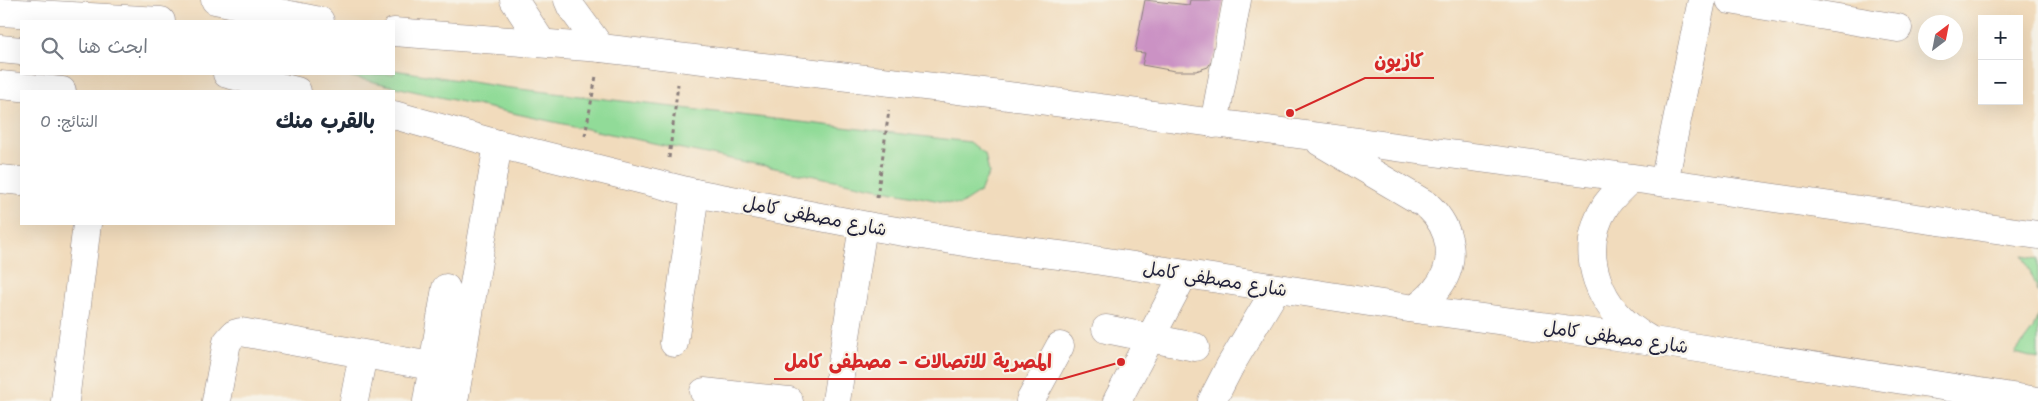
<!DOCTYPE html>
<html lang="ar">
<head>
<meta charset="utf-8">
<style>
	:root { --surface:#fff; --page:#f6f6f7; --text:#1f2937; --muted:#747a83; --line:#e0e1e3 }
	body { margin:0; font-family:"Shantell Sans","Playpen Sans Arabic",sans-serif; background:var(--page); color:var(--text); direction:rtl }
	.controls { position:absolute; right:15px; top:15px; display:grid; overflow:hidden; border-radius:0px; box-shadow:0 5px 20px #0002 }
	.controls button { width:45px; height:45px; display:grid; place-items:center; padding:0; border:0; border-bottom:1px solid var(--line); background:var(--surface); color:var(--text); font:25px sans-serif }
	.compass { position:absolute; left:1918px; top:15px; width:45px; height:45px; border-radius:50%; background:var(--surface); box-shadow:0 5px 20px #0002; rotate:32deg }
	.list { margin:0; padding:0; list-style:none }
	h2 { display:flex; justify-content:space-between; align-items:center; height:65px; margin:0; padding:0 20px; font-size:21px }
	h2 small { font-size:16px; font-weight:400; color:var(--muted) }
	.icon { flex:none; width:28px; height:28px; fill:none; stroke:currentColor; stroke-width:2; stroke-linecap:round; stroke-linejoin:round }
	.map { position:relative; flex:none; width:2038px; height:401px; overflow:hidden; direction:ltr }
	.search { position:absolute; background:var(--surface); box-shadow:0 5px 20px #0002; left:20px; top:20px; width:375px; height:55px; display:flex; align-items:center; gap:12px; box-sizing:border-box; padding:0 18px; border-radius:0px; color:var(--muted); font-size:19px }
	.panel { position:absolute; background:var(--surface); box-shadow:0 5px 20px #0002; left:20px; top:90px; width:375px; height:135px; border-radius:0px; direction:rtl }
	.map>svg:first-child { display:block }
	.green { fill:#91db98; stroke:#5a7e6a }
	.building { fill:#cb92c4 }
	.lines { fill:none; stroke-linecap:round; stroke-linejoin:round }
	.minor-casing { stroke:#8a7e7c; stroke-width:29 }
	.major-casing { stroke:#8a7e7c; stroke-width:29 }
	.path { stroke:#8a7e7c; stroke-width:3; stroke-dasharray:4 4; stroke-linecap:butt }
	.minor { stroke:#fff; stroke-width:28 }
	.major { stroke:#fff; stroke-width:28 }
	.labels { text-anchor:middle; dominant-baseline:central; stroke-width:4.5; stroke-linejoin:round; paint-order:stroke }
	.street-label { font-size:18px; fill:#22223b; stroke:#f7f3e8 }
	.leader { fill:none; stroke:#d62828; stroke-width:2 }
	.callout-dot { fill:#d62828; stroke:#f7f3e8; stroke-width:2 }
	.callout-label { font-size:19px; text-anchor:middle; font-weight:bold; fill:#d62828; stroke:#f7f3e8; stroke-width:4.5; stroke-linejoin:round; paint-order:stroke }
</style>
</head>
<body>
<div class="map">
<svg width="2038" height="401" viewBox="0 0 2038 401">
	<rect width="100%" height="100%" fill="#f7f3e8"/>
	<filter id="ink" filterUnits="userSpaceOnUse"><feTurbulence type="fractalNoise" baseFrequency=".02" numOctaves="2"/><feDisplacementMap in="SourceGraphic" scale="10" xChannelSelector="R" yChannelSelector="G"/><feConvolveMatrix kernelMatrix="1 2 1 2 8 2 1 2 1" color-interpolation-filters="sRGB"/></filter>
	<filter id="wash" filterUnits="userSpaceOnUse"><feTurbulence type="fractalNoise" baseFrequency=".0096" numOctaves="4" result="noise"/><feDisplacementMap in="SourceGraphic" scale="20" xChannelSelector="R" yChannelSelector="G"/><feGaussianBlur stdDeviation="1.12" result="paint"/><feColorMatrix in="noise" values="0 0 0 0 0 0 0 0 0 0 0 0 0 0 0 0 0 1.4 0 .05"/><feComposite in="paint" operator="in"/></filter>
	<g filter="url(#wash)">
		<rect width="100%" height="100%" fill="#f1dbbc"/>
		<path class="green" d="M394 70 503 87 970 142 985 154 989 173 980 192 960 205C753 164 545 122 339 74H394Z
			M2023 256 2038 259V293L2036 285Z
			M2038 315V359L2015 353 2033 329Z"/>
		<g id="blocks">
			<path class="building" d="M1145 0 1189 5 1190 0H1223L1216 54 1208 67 1196 71H1175L1142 65 1145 53 1135 52Z"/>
		</g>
	</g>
	<g filter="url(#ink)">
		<use href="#blocks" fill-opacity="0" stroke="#8a7e7c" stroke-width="1"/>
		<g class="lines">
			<defs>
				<path id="minor" d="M514 0 542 43
					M568 0 571 7 601 48
					M1730 0 1898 28
					M1214 124 1237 0
					M0 179 21 181
					M1664 182 1702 0
					M1106 329 1195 347
					M674 343 695 193
					M704 392 789 401
					M65 401 87 224
					M216 401 227 342 234 334 241 332 459 371
					M354 401 363 354
					M427 401 446 288
					M454 401 498 144
					M836 401 863 226
					M1030 401 1060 346
					M1117 401 1184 274
					M1212 401 1230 366 1276 289"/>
				<path id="major" d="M215 0 320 21
					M0 12 161 21
					M394 32 601 48 1001 95 1632 178 2038 235
					M0 49 21 51
					M227 74 297 91
					M0 85 62 91
					M394 115 498 144 695 193 873 227 988 246 1075 257 1415 309 1653 341 2038 401
					M1320 142 1427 205C1452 228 1459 263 1435 291 1430 298 1422 303 1415 309
					M1632 178C1623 186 1614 194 1606 205 1575 253 1600 313 1647 338"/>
			</defs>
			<use href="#minor" class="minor-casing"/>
			<use href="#major" class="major-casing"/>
			<path class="path" d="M585 136 596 76
				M669 158 678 84
				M877 198 889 110"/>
			<use href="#minor" class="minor"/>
			<use href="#major" class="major"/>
		</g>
	</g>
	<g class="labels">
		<g class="street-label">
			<text transform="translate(815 216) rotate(11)">شارع مصطفى كامل</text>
			<text transform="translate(1215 279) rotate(9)">شارع مصطفى كامل</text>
			<text transform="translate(1616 337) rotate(8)">شارع مصطفى كامل</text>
		</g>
	</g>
	<path class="leader" d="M1290 113L1365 78H1434M1121 362L1062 379H774"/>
	<g class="callout-dot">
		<circle cx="1290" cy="113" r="5"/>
		<circle cx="1121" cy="362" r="5"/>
	</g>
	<g class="callout-label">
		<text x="1399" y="67">كازيون</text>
		<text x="918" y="368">المصرية للاتصالات - مصطفى كامل</text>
	</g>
</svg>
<div class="controls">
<button>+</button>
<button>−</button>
</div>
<svg class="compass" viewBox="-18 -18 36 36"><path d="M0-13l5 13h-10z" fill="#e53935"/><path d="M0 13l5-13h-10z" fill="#747a83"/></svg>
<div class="search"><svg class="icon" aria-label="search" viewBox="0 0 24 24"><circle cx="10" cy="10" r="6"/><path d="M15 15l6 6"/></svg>ابحث هنا</div>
<section class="panel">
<h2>بالقرب منك<small>النتائج: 0</small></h2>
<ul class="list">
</ul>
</section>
</div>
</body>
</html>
